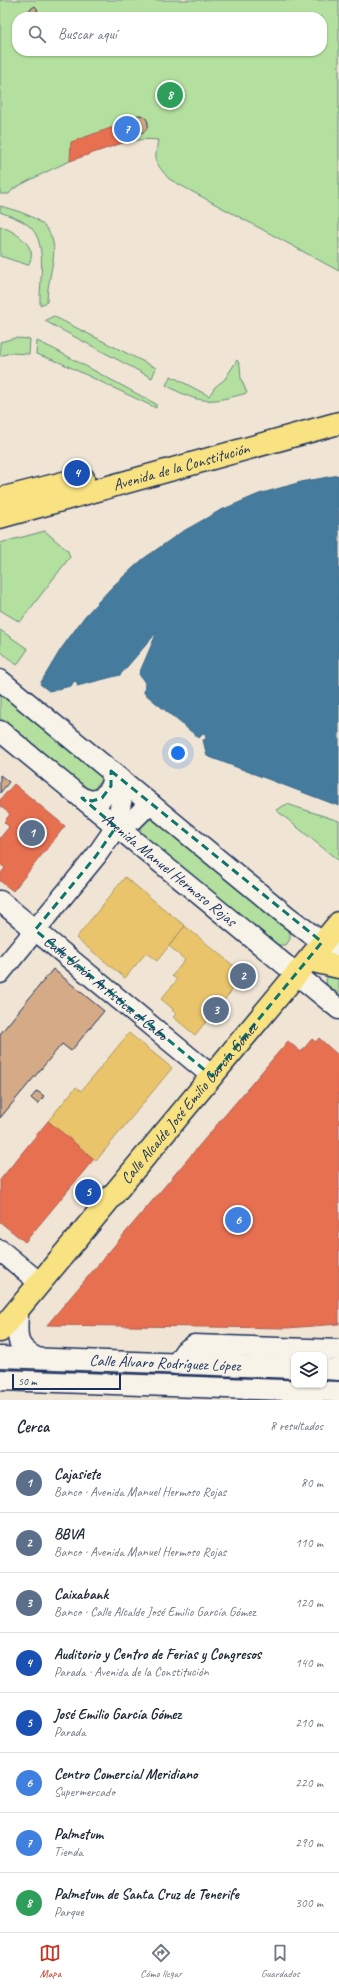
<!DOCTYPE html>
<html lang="es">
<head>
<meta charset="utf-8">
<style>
	:root { --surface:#fff; --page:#f6f6f7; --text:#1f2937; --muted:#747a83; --line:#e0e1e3; --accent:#c8321e }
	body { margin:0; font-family:Caveat,sans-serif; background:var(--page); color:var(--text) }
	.controls { position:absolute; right:12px; bottom:12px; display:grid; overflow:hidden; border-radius:8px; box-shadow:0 1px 3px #0004 }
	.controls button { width:36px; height:36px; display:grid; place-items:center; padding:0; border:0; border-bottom:1px solid var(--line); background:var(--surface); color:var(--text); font:20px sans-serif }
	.scale { position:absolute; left:12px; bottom:10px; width:109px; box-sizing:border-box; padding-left:4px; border:2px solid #1b2f5e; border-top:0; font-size:11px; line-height:14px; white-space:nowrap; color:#1b2f5e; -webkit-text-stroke:3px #f7f3e8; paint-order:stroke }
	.you { position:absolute; left:178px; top:753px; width:14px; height:14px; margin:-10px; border:3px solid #fff; border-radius:50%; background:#1a73e8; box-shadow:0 0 0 6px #1a73e833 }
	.badge { display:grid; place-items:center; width:26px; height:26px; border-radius:50%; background:var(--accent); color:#fff; font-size:13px; font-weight:700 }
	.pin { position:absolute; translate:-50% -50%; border:2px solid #fff; box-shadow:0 1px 4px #0006 }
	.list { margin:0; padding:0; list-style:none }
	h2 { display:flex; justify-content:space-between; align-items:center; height:52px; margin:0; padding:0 16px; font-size:17px }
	h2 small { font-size:13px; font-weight:400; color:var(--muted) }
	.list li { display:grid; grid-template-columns:26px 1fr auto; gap:12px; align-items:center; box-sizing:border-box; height:60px; padding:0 16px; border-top:1px solid var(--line) }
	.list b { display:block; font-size:15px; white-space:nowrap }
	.list p { margin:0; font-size:13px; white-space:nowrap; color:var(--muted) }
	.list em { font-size:13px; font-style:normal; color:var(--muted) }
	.icon { flex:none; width:22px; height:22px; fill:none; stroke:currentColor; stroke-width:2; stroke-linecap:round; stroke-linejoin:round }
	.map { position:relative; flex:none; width:339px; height:1400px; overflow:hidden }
	.search { position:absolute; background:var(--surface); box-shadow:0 1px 3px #0004; left:12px; right:12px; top:12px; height:44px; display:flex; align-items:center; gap:10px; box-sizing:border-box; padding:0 14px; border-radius:16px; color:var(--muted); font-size:15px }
	.sheet { height:532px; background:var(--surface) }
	nav { display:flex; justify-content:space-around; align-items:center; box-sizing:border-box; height:56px; border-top:1px solid var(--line); background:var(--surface); font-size:11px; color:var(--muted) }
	nav a { display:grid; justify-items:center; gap:2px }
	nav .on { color:var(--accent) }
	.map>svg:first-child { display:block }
	.green { fill:#b3e09e; stroke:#67887e; fill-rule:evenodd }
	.homes { fill:#e9c46a; stroke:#ab9766 }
	.shops { fill:#e76f51; stroke:#aa5c55 }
	.public { fill:#457b9d; stroke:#38648a }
	.building { fill:#d4ab86; stroke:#1b2f5e }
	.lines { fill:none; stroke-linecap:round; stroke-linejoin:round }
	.minor-casing { stroke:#1b2f5e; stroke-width:23 }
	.major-casing { stroke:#1b2f5e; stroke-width:25 }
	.minor { stroke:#f7f3e8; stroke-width:20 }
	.major { stroke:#f8e281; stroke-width:22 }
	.marked { fill:none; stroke:#0f766e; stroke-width:3; stroke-dasharray:8 5; stroke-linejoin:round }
	.labels { text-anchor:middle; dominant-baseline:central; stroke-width:4; stroke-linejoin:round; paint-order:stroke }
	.street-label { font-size:16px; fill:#1b2f5e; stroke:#f7f3e8 }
</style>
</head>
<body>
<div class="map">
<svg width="339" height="1400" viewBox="0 0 339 1400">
	<rect width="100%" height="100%" fill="#f0e5d4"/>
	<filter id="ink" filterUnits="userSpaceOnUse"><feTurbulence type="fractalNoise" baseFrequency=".025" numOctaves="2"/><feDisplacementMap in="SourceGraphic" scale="8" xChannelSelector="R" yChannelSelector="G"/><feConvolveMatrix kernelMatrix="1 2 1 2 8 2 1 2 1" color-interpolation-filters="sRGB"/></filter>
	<g filter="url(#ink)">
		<path class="green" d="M0 0H339V271L169 179C155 162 154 162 158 140 118 134 49 170 13 189L9 194H0ZM17 17H322V51H17Z
			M0 206C30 214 59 223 53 260 51 274 47 288 47 302L40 305C39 281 49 241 28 225 20 219 10 216 0 212Z
			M0 226C14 231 41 247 28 265L0 256Z
			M53 316 156 368 152 378 45 321Z
			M15 338 30 339 29 354 10 353 0 356V342Z
			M37 341 54 349 156 404V408L59 362 36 354Z
			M237 360 240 365 241 379 247 393C210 403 201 405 166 385L171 376 209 396 215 387 225 379Z
			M45 531 68 551 70 557 20 622 0 610V543Z
			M0 630 28 649 17 665 0 651Z
			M0 693 103 777 91 793 0 718Z
			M287 804 339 821V861L276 810Z
			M151 819 155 820 290 930V939L286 945H275L142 837C138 828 142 822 151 819Z
			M339 972V997L327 987 326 980 328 975Z"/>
		<path class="homes" d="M125 877 185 926 157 961 146 953 125 978 76 938Z
			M185 926 245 975 195 1035 173 1017 176 1014 172 1010 173 1009 161 999 177 980 172 976 185 960 169 946Z
			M129 1033 172 1068 96 1161 48 1121 76 1087 81 1091Z"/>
		<path class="shops" d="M128 118 133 132 136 136V141L131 140 70 161 71 142 122 124 121 121Z
			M14 784 65 826 13 891 0 881V874L5 868 0 864V838L9 827 4 822 10 814 0 806V800Z
			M319 1038 339 1056V1324L287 1328 47 1325 288 1041 301 1052 312 1039 316 1042Z
			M48 1121 94 1159 25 1242 0 1222V1180Z"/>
		<path class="public" d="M339 475V806L207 756 203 740 206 739 205 734H203L199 738 144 693 145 683 139 674 157 632 120 675 77 686 78 683 74 681 71 686 49 691 40 684 61 649 85 616 113 586 143 559 180 533 219 511 259 494 301 482Z"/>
		<path class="building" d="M35 6 38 10 26 17 24 14Z
			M130 124a9 9 0 1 1 18 0a9 9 0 1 1-18 0Z
			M0 775 9 782 0 793Z
			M53 969 104 1011 71 1051 62 1044 0 1118V1034Z
			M37 1091 44 1096 38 1104 31 1098Z"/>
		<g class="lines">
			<defs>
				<g id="minor">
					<path d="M0 680 287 916 339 955"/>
					<path id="s1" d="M0 731 339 1009"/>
					<path d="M82 798 92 801 102 798C110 789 114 783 111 771"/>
					<path d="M116 827 135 818 142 811 152 805"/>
					<path id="s2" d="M0 901 212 1076"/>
					<path d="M0 973 96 856 116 827 125 783"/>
					<path d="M0 1250 40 1283"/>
					<path d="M18 1309C18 1333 12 1346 37 1358"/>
					<path id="s3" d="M0 1357 294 1368"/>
					<path d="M176 1364 185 1351 194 1345 339 1350"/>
					<path d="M324 1369 339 1370"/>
					<path d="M0 1380 339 1392"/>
				</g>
				<g id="major">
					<path d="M0 499 83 478"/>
					<path id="s4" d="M0 517 339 423"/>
					<path d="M309 960 339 967"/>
					<path id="s5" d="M0 1331 339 923"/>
				</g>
			</defs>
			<use href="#minor" class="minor-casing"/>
			<use href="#major" class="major-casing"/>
			<use href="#minor" class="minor"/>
			<use href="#major" class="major"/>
		</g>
	</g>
	<path class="marked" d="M111 771 322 942 212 1076 35 930 96 856 116 827 82 798 92 801 102 798 111 786Z"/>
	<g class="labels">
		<g class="street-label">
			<text stroke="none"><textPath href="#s4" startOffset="188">Avenida de la Constitución</textPath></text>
			<text stroke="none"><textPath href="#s1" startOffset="219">Avenida Manuel Hermoso Rojas</textPath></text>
			<text stroke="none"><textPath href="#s2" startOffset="137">Calle Unión Artística el Cabo</textPath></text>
			<text stroke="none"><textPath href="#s5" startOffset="296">Calle Alcalde José Emilio García Gómez</textPath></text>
			<text stroke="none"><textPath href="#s3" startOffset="165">Calle Álvaro Rodríguez López</textPath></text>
		</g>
	</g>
</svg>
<div class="controls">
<button><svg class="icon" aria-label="layers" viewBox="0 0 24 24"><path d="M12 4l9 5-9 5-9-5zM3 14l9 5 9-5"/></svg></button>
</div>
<div class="scale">50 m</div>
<div class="you"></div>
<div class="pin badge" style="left:32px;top:833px;background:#5c6f8a">1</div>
<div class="pin badge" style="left:243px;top:976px;background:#5c6f8a">2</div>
<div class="pin badge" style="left:216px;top:1010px;background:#5c6f8a">3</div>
<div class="pin badge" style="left:77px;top:473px;background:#1a4fb4">4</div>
<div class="pin badge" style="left:88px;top:1192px;background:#1a4fb4">5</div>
<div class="pin badge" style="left:238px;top:1220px;background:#3f7fe0">6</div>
<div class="pin badge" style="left:127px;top:129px;background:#3f7fe0">7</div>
<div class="pin badge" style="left:170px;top:95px;background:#2e9e5b">8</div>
<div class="search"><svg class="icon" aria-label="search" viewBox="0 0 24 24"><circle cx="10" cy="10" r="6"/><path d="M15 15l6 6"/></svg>Buscar aquí</div>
</div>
<section class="sheet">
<h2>Cerca<small>8 resultados</small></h2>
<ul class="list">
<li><span class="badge" style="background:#5c6f8a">1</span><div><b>Cajasiete</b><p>Banco · Avenida Manuel Hermoso Rojas</p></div><em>80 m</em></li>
<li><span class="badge" style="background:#5c6f8a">2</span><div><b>BBVA</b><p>Banco · Avenida Manuel Hermoso Rojas</p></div><em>110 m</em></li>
<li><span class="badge" style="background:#5c6f8a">3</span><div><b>Caixabank</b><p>Banco · Calle Alcalde José Emilio García Gómez</p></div><em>120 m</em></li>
<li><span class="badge" style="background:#1a4fb4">4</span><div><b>Auditorio y Centro de Ferias y Congresos</b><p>Parada · Avenida de la Constitución</p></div><em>140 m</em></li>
<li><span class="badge" style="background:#1a4fb4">5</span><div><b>José Emilio García Gómez</b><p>Parada</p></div><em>210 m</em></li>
<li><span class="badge" style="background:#3f7fe0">6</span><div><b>Centro Comercial Meridiano</b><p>Supermercado</p></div><em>220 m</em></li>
<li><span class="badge" style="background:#3f7fe0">7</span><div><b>Palmetum</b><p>Tienda</p></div><em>290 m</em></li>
<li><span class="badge" style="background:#2e9e5b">8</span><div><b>Palmetum de Santa Cruz de Tenerife</b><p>Parque</p></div><em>300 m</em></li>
</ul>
</section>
<nav>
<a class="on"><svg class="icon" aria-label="map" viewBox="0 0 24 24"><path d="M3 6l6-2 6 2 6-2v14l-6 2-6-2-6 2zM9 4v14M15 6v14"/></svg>Mapa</a>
<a><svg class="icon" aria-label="directions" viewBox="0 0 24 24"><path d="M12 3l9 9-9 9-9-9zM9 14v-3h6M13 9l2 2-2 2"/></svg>Cómo llegar</a>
<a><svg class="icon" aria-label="saved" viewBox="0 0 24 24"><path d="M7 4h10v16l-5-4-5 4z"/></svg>Guardados</a>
</nav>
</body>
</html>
